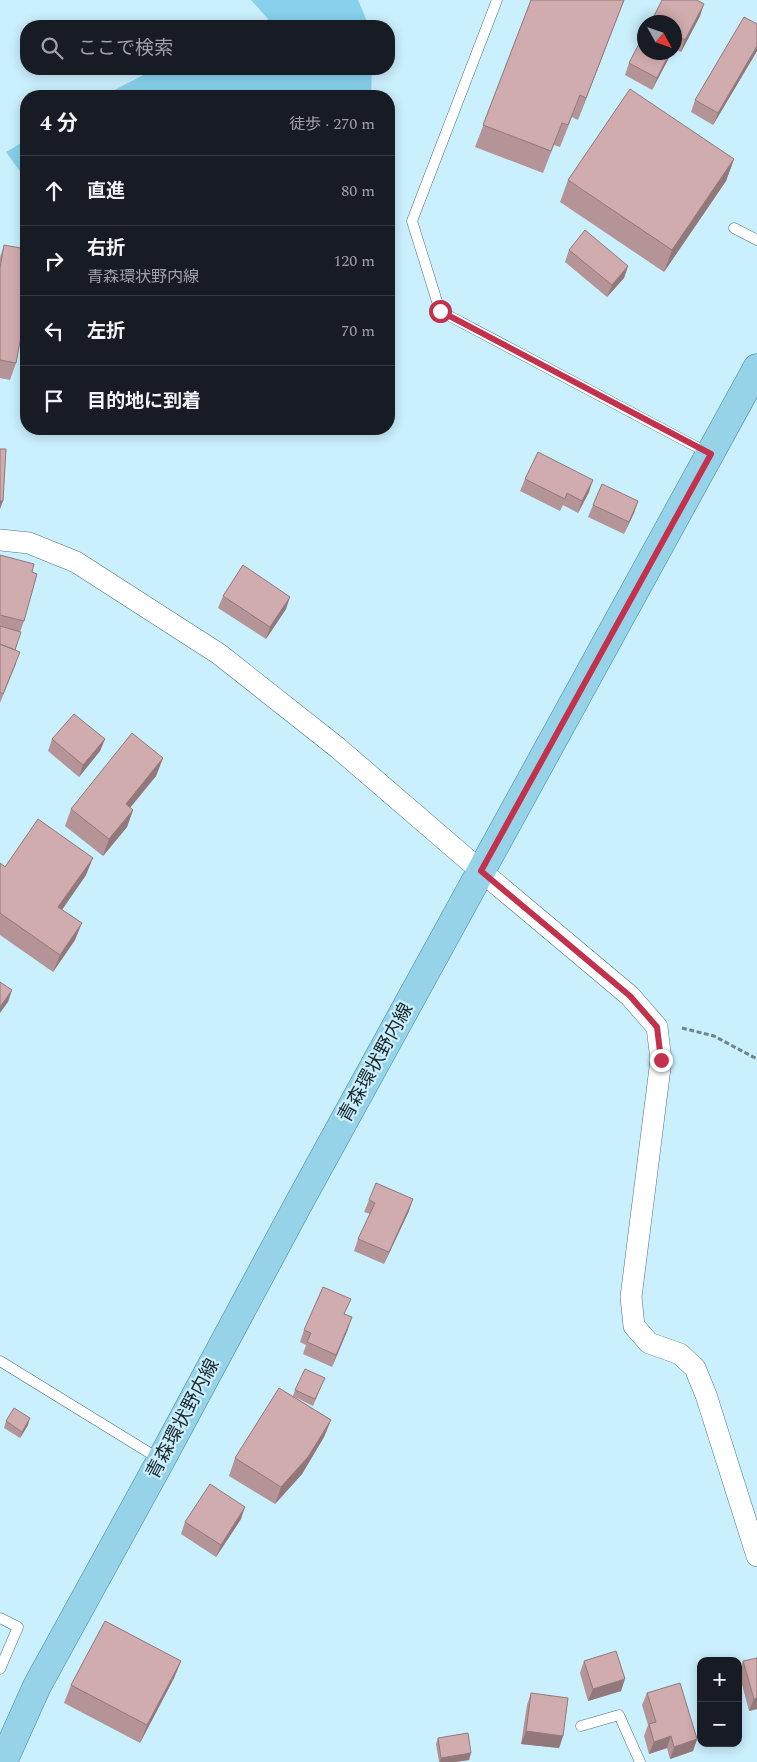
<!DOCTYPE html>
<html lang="ja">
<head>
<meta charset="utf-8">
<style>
	:root { --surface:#171b24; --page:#20242c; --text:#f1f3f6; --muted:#9ea1a6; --line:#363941 }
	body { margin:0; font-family:Spectral,"Noto Sans JP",serif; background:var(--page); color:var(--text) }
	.controls { position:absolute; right:15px; bottom:15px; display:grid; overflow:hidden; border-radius:10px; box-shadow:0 2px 12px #0003 }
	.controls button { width:45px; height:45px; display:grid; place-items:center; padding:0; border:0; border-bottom:1px solid var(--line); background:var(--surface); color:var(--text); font:25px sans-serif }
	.compass { position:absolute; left:637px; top:15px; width:45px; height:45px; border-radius:50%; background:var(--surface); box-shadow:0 2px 12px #0003; rotate:130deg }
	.stop { position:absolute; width:15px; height:15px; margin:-11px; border:4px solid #c2324c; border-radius:50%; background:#fff }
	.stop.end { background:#c2324c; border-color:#fff; box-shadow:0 1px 5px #0008 }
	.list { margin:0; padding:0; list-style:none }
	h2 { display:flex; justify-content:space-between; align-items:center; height:65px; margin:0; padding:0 20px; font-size:21px }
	h2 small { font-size:16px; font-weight:400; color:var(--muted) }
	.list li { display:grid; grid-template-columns:32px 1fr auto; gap:15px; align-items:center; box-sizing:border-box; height:70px; padding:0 20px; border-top:1px solid var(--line) }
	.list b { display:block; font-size:19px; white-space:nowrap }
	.list p { margin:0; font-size:16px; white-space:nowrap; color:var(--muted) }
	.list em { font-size:16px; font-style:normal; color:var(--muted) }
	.icon { flex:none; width:28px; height:28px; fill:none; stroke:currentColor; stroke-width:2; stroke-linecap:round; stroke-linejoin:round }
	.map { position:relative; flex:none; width:757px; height:1762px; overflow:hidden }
	.search { position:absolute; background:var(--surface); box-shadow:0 2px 12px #0003; left:20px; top:20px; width:375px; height:55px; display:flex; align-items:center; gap:12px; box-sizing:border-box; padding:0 18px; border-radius:20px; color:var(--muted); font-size:19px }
	.panel { position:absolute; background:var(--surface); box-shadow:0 2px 12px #0003; left:20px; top:90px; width:375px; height:345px; border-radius:20px }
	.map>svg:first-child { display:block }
	.green { fill:#87d1ec }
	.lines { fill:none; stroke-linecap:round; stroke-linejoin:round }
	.lane-casing { stroke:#51727f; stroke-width:11 }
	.street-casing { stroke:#51727f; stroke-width:22 }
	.primary-casing { stroke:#3f849d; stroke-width:29 }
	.path { stroke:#6d858e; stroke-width:3; stroke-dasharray:5 2.5; stroke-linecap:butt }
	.lane { stroke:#fff; stroke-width:10 }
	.street { stroke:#fff; stroke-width:21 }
	.primary { stroke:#97d3e8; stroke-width:28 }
	.wall { fill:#b49496 }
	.shaded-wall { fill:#92787a }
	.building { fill:#d1acae; stroke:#92787a }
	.route { stroke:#c2324c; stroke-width:6 }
	.labels { text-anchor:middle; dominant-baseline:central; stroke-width:4.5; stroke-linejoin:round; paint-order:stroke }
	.street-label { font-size:19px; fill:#1b282e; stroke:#caeffd }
</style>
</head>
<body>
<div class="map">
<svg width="757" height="1762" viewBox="0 0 757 1762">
	<rect width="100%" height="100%" fill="#caeffd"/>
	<path class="green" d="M251 0H358L369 26H267L268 19Z
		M155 69H372L371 96H103Z
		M26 140V180L6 152Z"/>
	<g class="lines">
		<defs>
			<path id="lane" d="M497 0 412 221 440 311 710 454
				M734 228 757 240
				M0 1361 161 1460
				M0 1618 18 1627 0 1669
				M581 1726 619 1715 640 1762"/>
			<path id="street" d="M0 540 29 543 76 562 219 654 338 748 481 871 630 996 657 1027 661 1060 631 1297 634 1326 649 1343 680 1354 695 1368 706 1395 757 1556"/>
			<path id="primary" d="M3 1762 37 1686 161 1460 300 1201 757 368"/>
		</defs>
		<use href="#lane" class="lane-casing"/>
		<use href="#street" class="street-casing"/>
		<use href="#primary" class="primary-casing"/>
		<path class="path" d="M682 1028 714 1036 757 1059"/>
		<use href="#lane" class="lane"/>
		<use href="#street" class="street"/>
		<use href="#primary" class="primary"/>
	</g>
	<path class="wall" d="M531 0H624L578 120 572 117 560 147 554 145 543 173 475 147Z
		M700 16 681 52 674 49V22Z
		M757 24V51L713 125 691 112 695 100Z
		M672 52 652 90 625 75 629 63Z
		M734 159 726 181 664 272 560 202 568 180Z
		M4 245 16 363 10 380 0 378V257Z
		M569 250 628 266 624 278 607 297 565 262Z
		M525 479 589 492 578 513 563 505 560 511 520 491Z
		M638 501 634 513 624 534 588 517 593 505Z
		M0 555 32 572 24 621 20 632 15 650 16 664 0 703Z
		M223 596 286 609 266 639 218 608Z
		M52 739H105L100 751 79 777 48 751Z
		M163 758 156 776 130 808 133 810 127 827 103 856 65 826 71 809Z
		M0 863 5 867 86 875 62 910 75 940 53 972 0 935Z
		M369 1200 409 1211 384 1264 354 1251 358 1239 370 1214 364 1212Z
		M345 1314 348 1329 332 1367 303 1354 306 1345 300 1342 304 1330Z
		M325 1378 313 1406 293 1396 331 1420 324 1437 302 1474 275 1504 229 1476 235 1458 293 1396 295 1390Z
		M6 1421 28 1425 20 1438 4 1428Z
		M241 1519 216 1557 181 1534 185 1522Z
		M181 1661 174 1678 140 1743 64 1703 71 1685Z
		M584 1661 621 1691 588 1701 580 1673Z
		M743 1661 757 1709 749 1711 739 1673Z
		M531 1693 563 1736 559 1748 521 1744 527 1705Z
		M647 1693 697 1739 693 1751 670 1759 667 1748 649 1754 644 1736 648 1725 642 1705Z
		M438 1738 469 1760 455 1762H439L436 1744Z"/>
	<path class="shaded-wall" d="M624 0 578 120 586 98Z
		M704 4 700 16 681 52 685 40Z
		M757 46V51L713 125 718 113Z
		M670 52H672L652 90 657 78Z
		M734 159 726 181 664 272 672 250Z
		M628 266 624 278 607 297 612 285Z
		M593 480 589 492 578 513 582 501Z
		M0 501H3L0 509Z
		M638 501 634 513 624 534 629 522Z
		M290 597 286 609 266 639 270 627Z
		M105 739 100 751 79 777 83 765Z
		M163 758 156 776 119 821 126 804Z
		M133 810 127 827 103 856 109 839Z
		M93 858 86 875 52 924 58 907Z
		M82 923 75 940 53 972 60 955Z
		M12 990 8 1002 0 1013V1007Z
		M413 1199 409 1211 384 1264 389 1252Z
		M352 1317 348 1329 332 1367 336 1355Z
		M30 1418 28 1425 20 1438 22 1432Z
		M331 1420 324 1437 302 1474 275 1504 281 1487Z
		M245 1507 241 1519 216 1557 221 1545Z
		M181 1661 174 1678 140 1743 147 1725Z
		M625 1679 621 1691 588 1701 593 1689Z
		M757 1698V1709L749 1711 754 1699Z
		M526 1731 563 1736 559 1748 521 1744Z
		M671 1736 667 1748 649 1754 654 1742Z
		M697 1739 693 1751 670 1759 674 1747Z
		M471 1753 469 1760 455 1762H440L441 1758Z"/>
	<path class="building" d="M531 0H624L586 98 580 95 568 125 562 123 551 151 483 125Z
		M662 0H697L704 4 685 40 678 36 674 44V22H651Z
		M744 17 757 24V46L718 113 695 100Z
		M644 34V52H670L657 78 629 63Z
		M630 89 734 159 672 250 568 180Z
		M585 230 628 266 612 285 569 250Z
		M4 245 26 249V310L16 363 0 360V268Z
		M0 449H6L3 501H0Z
		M538 452 593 480 582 501 567 493 565 499 525 479Z
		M602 484 638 501 629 522 593 505Z
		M0 555 34 564 32 572 37 574 24 621 0 615Z
		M243 565 290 597 270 627 223 596Z
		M0 626 21 632 15 650 0 644Z
		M0 644 20 652 3 694 0 692Z
		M74 714 105 739 83 765 52 739Z
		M132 733 163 758 126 804 133 810 109 839 71 809Z
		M38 819 93 858 58 907 82 923 60 955 0 913V863L5 867Z
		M0 982 12 990 0 1007Z
		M376 1183 413 1199 389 1252 358 1239 375 1203 369 1200Z
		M323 1287 351 1299 344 1314 352 1317 336 1355 307 1342 311 1333 304 1330Z
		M305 1369 325 1378 315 1399 295 1390Z
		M279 1388 331 1420 308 1457 281 1487 235 1458Z
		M14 1408 30 1418 22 1432 6 1421Z
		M210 1484 245 1507 221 1545 185 1522Z
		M105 1621 181 1661 147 1725 71 1685Z
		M616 1651 625 1679 593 1689 584 1661Z
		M757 1658V1698L754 1699 743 1661Z
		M680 1683 697 1739 674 1747 671 1736 654 1742 649 1724 656 1722 647 1693Z
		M531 1693 568 1698 563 1736 526 1731Z
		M468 1733 471 1753 441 1758 438 1738Z"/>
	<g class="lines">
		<path class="route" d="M440 311 711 454 481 871 630 996 657 1027 661 1060"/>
	</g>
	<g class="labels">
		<g class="street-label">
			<text transform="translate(376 1063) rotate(-61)">青森環状野内線</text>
			<text transform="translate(183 1419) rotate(-62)">青森環状野内線</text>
		</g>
	</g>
</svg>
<div class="controls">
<button>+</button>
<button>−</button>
</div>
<svg class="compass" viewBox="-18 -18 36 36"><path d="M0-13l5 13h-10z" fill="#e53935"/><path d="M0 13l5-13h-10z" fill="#9ea1a6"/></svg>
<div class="stop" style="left:440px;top:311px"></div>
<div class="stop end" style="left:661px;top:1060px"></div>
<div class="search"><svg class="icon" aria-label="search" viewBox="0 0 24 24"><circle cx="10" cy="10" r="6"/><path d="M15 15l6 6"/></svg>ここで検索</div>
<section class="panel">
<h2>4 分<small>徒歩 · 270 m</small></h2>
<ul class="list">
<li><svg class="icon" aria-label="ahead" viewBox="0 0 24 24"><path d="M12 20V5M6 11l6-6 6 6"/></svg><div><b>直進</b></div><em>80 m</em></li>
<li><svg class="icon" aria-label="right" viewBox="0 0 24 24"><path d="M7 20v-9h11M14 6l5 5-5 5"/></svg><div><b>右折</b><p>青森環状野内線</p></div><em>120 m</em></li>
<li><svg class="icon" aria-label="left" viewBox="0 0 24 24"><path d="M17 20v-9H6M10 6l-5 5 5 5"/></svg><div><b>左折</b></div><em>70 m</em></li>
<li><svg class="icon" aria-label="arrive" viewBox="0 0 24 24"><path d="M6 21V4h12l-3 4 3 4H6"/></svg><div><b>目的地に到着</b></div></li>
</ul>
</section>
</div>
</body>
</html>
